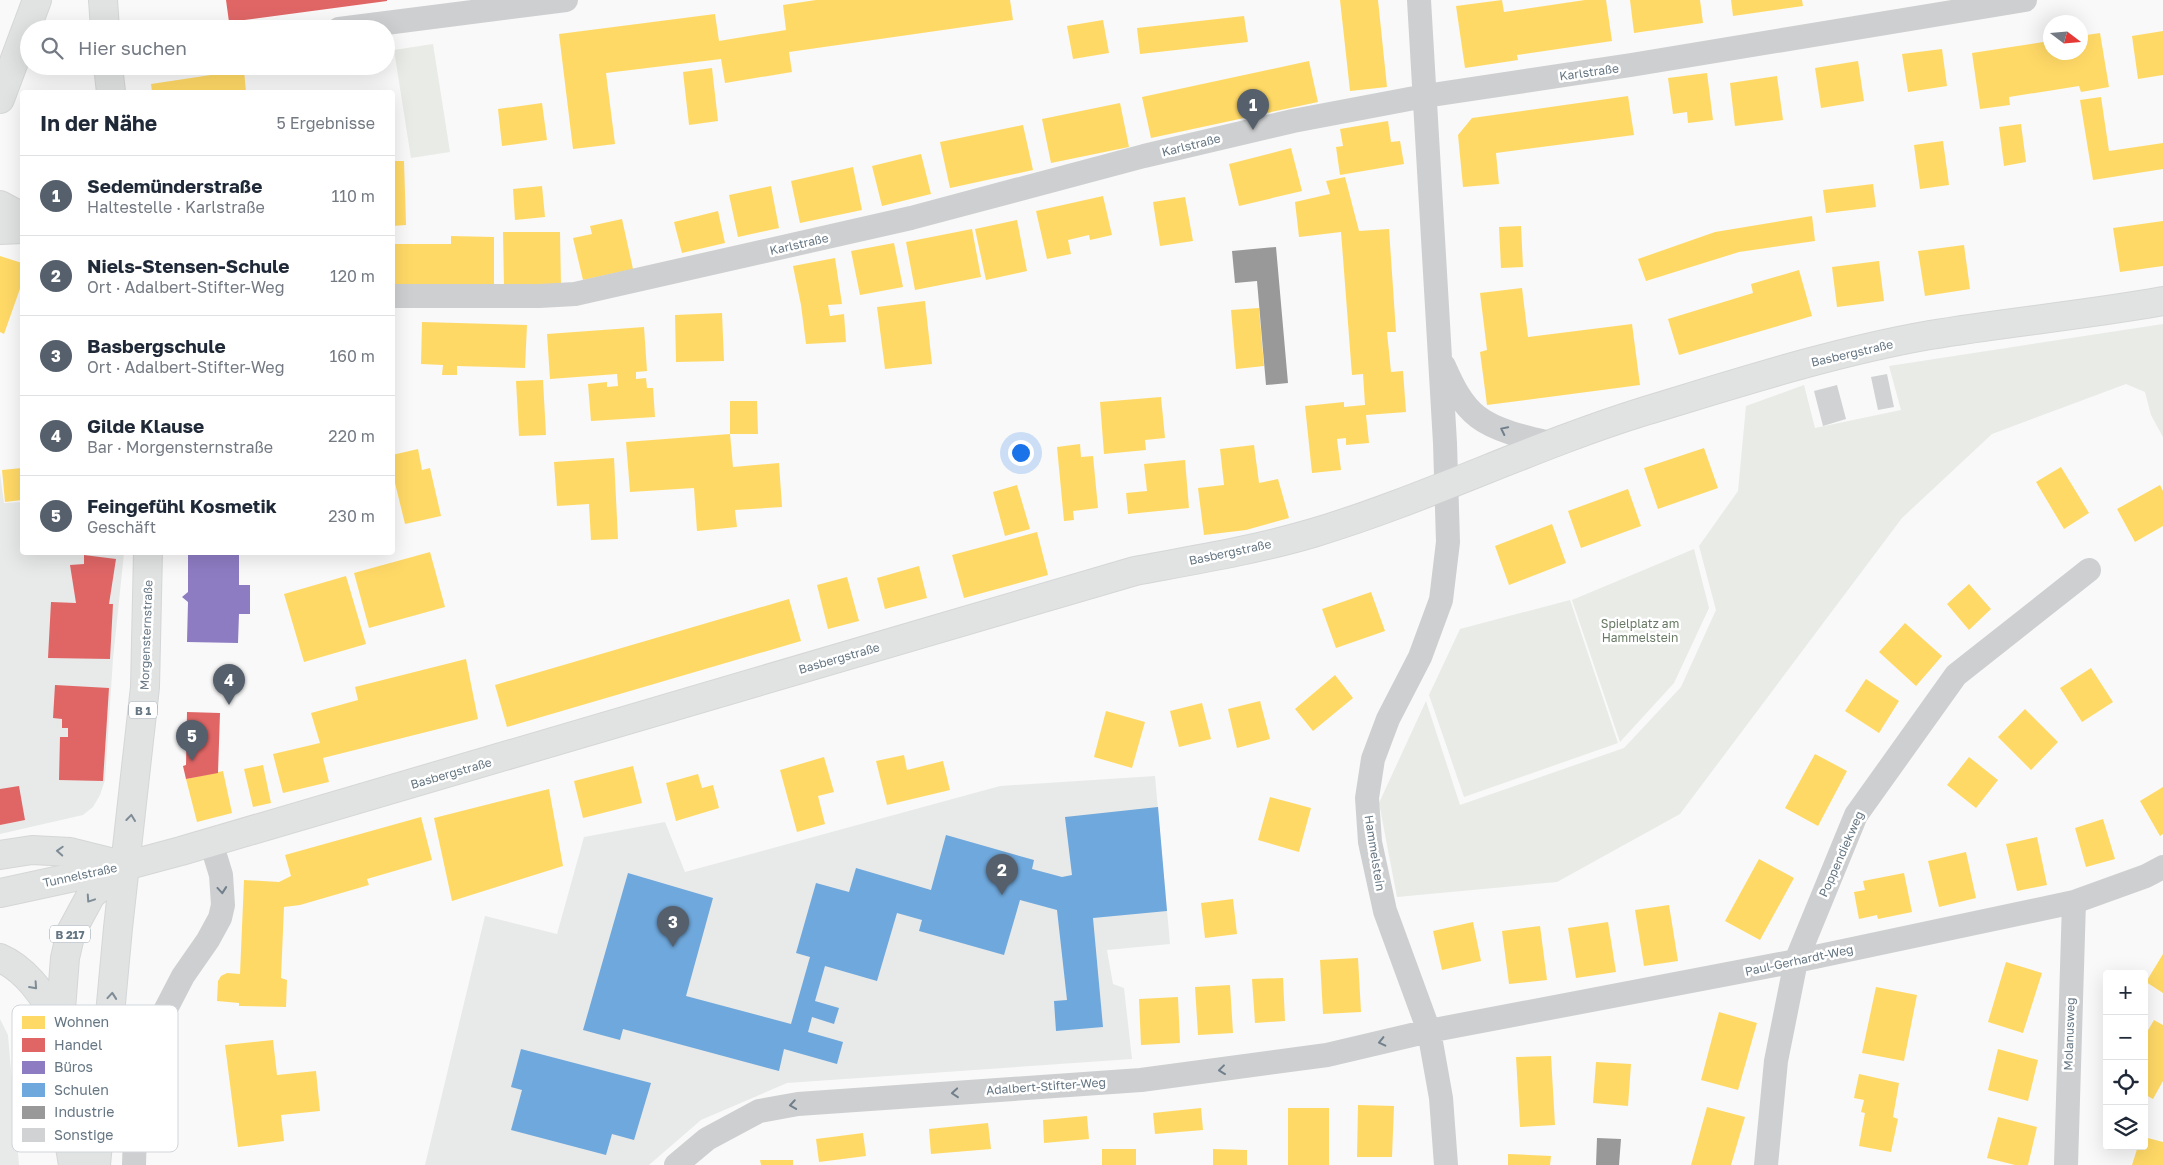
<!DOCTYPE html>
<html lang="de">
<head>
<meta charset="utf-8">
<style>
	:root { --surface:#fff; --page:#f6f6f7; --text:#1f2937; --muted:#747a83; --line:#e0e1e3; --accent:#56606c }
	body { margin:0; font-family:"Golos Text",sans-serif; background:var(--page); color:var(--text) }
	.controls { position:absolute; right:15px; bottom:15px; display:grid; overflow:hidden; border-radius:5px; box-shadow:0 5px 20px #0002 }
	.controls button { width:45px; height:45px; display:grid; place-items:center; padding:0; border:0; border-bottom:1px solid var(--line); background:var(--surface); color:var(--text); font:25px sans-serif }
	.compass { position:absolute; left:2043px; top:15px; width:45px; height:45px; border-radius:50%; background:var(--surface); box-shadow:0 5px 20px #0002; rotate:106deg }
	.you { position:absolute; left:1020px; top:452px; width:18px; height:18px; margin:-12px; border:4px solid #fff; border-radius:50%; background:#1a73e8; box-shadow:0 0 0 8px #1a73e833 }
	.badge { display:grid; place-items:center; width:32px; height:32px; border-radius:50%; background:var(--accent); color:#fff; font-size:16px; font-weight:700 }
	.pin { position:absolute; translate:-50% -41px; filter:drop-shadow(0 1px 2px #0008) }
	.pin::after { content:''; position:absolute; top:26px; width:18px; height:15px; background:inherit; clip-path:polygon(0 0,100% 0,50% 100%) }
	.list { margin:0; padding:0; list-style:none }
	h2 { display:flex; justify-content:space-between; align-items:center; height:65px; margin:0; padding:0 20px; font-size:21px }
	h2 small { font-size:16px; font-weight:400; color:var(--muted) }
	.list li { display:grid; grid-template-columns:32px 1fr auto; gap:15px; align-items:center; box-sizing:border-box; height:80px; padding:0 20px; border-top:1px solid var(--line) }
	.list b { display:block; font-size:19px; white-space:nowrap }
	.list p { margin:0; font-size:16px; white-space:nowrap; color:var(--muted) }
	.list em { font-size:16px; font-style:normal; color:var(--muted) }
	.icon { flex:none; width:28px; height:28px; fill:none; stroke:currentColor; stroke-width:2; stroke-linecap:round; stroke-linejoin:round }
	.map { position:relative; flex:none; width:2163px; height:1165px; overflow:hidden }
	.search { position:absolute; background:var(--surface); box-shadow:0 5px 20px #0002; left:20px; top:20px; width:375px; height:55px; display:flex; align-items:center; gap:12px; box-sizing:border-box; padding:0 18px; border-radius:28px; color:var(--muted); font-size:19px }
	.panel { position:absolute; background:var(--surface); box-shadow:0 5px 20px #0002; left:20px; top:90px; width:375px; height:465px; border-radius:5px }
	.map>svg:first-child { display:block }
	.built { fill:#e8e9e9 }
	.green { fill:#e8ebe6 }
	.homes { fill:#ffd966 }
	.shops { fill:#e06666 }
	.offices { fill:#8e7cc3 }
	.schools { fill:#6fa8dc }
	.industry { fill:#999 }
	.building { fill:#d0d2d3 }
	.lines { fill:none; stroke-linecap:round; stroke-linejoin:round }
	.major-casing { stroke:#d5d6d7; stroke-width:30 }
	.minor { stroke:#cecfd0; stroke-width:24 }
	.major { stroke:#e1e2e2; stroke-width:28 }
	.oneway { stroke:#707f8b }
	.oneway2 { stroke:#7e8c96 }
	.labels { text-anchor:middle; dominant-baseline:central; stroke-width:5; stroke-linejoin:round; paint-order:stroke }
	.shield { fill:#fff; stroke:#939fa8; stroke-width:1 }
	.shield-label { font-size:11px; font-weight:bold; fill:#657683 }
	.street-label { font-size:12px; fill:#657683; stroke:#fff }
	.park-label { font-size:12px; fill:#687a64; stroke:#fff }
	.key { fill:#fff; stroke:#d1d6da; stroke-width:1 }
	.key-label { font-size:14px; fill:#657683 }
</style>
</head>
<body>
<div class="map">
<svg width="2163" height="1165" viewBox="0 0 2163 1165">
	<rect width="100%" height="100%" fill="#f9f9f9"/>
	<path class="built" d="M0 473 4 503 22 502V552L124 553 113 659 105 780 100 795 93 807 83 815 0 834Z
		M1155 776 1170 944 1107 950 1113 984 1124 988 1132 1059 787 1083 701 1120 649 1165H425L485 916 557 934 584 837 665 822 685 872 1000 786Z
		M0 1019 8 1035 19 1165H0Z"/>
	<path class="green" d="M433 44 450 152 411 158 394 50Z
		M2163 324V437L2151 415 2145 392 2126 384 1992 434 1902 518 1680 814 1557 882 1397 897 1379 803 1426 701 1460 805 1624 748 1681 687 1716 610 1699 546 1738 491 1746 406 1804 385 1815 428 1901 410 1889 366Z
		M1694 549 1709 608 1674 683 1620 742 1572 600Z
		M1570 600 1618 743 1464 797 1429 695 1460 629Z"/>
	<path class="homes" d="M816 0H1010L1013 20 789 52 792 72 725 83 721 59 606 73 615 144 573 149 559 34 715 14 719 41 786 30 783 5Z
		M1340 0H1378L1387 87 1350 91Z
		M1502 0 1504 12 1585 0H1606L1612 41 1517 55 1518 60 1465 68 1456 6Z
		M1630 0H1700L1703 23 1634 33Z
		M1731 0H1802L1803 6 1733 16Z
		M1244 16 1248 42 1140 54 1137 28Z
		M1103 20 1109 53 1073 59 1067 26Z
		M2163 31V75L2138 79 2132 36Z
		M2100 33 2109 87 2081 92 2079 86 2009 97 2010 105 1980 109 1972 53 2050 41V52H2080V36Z
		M1942 49 1947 86 1908 92 1902 54Z
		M1309 61 1318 102 1151 138 1142 97Z
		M1858 61 1864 101 1821 108 1815 68Z
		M712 68 718 121 689 125 683 72Z
		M244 70 246 92H152L151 84Z
		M1707 73 1713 120 1688 123 1687 112 1673 114 1668 78Z
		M1777 76 1783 120 1735 126 1730 83Z
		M1628 96 1634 135 1496 153 1499 184 1463 187 1458 135 1472 118Z
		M2101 97 2109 151 2163 143V169L2093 180 2080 100Z
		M542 103 547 140 502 146 498 109Z
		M1120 103 1129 147 1051 163 1042 119Z
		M1388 121 1391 142 1400 141 1404 164 1340 175 1336 147 1343 146 1340 129Z
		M2021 124 2026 162 2004 166 1999 127Z
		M1023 125 1033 170 950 188 940 142Z
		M1943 141 1949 185 1920 189 1914 145Z
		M1291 148 1302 191 1239 206 1229 164Z
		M921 154 931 194 882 206 872 166Z
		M392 161H404L406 225 392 226Z
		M853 167 862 210 800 223 791 181Z
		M1345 177 1359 231 1389 229 1396 332H1387L1391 372 1403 371 1406 412 1366 415 1369 443 1346 445V438L1337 439 1341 470 1312 473 1305 406 1344 402V407L1365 405 1363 374 1352 375 1341 232 1299 237 1295 202 1330 194 1326 181Z
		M1873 184 1876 207 1826 213 1823 190Z
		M542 186 545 217 515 220 513 189Z
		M771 186 779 228 738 237 729 195Z
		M1103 196 1112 235 1090 240 1089 235 1068 240 1071 254 1047 259 1036 211Z
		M1185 197 1193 241 1160 246 1153 202Z
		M718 211 725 243 682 253 674 222Z
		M1812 216 1815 241 1739 252 1646 281 1638 259 1715 232Z
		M622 219 633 269 583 280 573 238 592 234 590 226Z
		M1017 220 1027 271 986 280 975 229Z
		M2163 221V266L2120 272 2113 228Z
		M1521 226 1523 267 1501 268 1499 227Z
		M972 229 981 277 915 290 906 242Z
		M503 232H560L561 286 504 287Z
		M451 236 494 237V286H392V244H451Z
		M894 243 903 287 860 295 851 251Z
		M1964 245 1970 289 1925 296 1918 251Z
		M0 256 22 263V283L4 334 0 332Z
		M835 258 842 304 828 305 830 316 844 314 846 342 806 344 801 305 793 266Z
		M1879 261 1884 301 1837 307 1832 267Z
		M1799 270 1812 316 1679 355 1668 319 1753 293 1751 284Z
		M1522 288 1528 337 1632 324 1640 385 1487 405 1480 352 1487 350 1480 293Z
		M925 301 932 364 885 369 877 307Z
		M1259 308 1264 366 1236 369 1231 310Z
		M722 313 724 361 676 362 675 315Z
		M422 322 527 325 525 368 457 366V375H442L443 365 421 364Z
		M644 327 647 371 636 372V379L646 378 647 388H653L655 417 591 421 588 384 607 382V387L618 386 617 374 550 379 547 334Z
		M543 380 546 435 519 436 516 381Z
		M1161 397 1165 438 1145 440 1146 450 1104 454 1100 402Z
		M730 401H757L758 434H730Z
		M730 434 733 467 779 463 782 507 735 510 737 527 697 531 694 488 630 492 626 442Z
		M1080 444 1081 457 1093 456 1098 508 1073 511 1074 520 1064 521 1057 447Z
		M1254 445 1259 483 1278 479 1289 518 1246 530 1204 535 1198 488 1224 485 1220 449Z
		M1704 448 1718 488 1658 509 1644 468Z
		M418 449 422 470 430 468 441 516 405 524 395 483 392 484V455Z
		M614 458 618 539 591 540 589 504 557 506 554 462Z
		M1185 460 1189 508 1128 514 1126 493 1147 491 1144 464Z
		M2061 467 2089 513 2064 529 2036 482Z
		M22 468V500L5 502 2 470Z
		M1017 485 1030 529 1005 536 993 492Z
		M2160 485 2163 491V526L2135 542 2117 509Z
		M1628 489 1641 526 1581 548 1568 511Z
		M1552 524 1566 563 1509 585 1495 546Z
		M1037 532 1048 575 964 598 952 555Z
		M430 552 445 607 369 628 354 573Z
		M919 566 927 598 885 609 877 578Z
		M346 576 366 644 304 662 284 594Z
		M847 577 859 621 828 629 817 585Z
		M1969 584 1991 609 1969 630 1947 604Z
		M1371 592 1385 631 1336 648 1322 609Z
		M789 599 801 641 507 727 495 685Z
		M1905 623 1942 656 1916 686 1879 652Z
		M466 659 478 719 323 758 329 782 283 793 273 754 320 743 311 713 358 700 355 687Z
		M2091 668 2113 702 2082 722 2060 688Z
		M1335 675 1353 698 1313 731 1295 709Z
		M1866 679 1899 701 1879 733 1845 711Z
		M1260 701 1270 739 1237 748 1228 709Z
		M1202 703 1211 739 1179 747 1170 711Z
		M2025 709 2058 742 2031 770 1998 737Z
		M1106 711 1145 722 1132 768 1094 757Z
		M1815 754 1847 771 1818 826 1785 808Z
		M904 755 907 770 943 761 950 790 887 805 876 761Z
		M824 757 834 792 818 796 825 824 797 832 780 770Z
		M1969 757 1998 780 1976 808 1947 785Z
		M263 765 271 803 253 807 244 769Z
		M633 766 642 803 583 818 574 781Z
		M223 771 232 813 197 822 186 779Z
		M698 774 702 788 713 785 719 808 676 821 666 783Z
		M2163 787V834L2160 836 2140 801Z
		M549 789 563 866 452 901 434 818Z
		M1270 797 1311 808 1299 852 1258 840Z
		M421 817 432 860 367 879 369 885 300 905 284 907 281 978 287 980 286 1007 239 1006V1003L217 1001 218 981 221 976 227 973 240 974 244 880 279 882 291 876 285 855Z
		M2103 819 2115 859 2086 867 2075 828Z
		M2037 837 2047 885 2017 891 2006 844Z
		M1966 852 1976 898 1939 907 1928 861Z
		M1759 859 1794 878 1760 940 1725 921Z
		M1904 873 1912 912 1878 919 1877 915 1859 919 1854 892 1865 890 1863 881Z
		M1233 899 1237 934 1205 938 1201 903Z
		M1669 905 1678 961 1644 966 1635 910Z
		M1473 922 1481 961 1442 970 1433 931Z
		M1608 922 1616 972 1576 978 1568 928Z
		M1540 926 1547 980 1509 984 1502 931Z
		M2163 954V993L2146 982Z
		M1358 958 1361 1012 1323 1014 1320 960Z
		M2006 962 2042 973 2023 1033 1988 1022Z
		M1283 978 1285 1021 1255 1023 1252 979Z
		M1230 985 1233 1033 1198 1035 1195 987Z
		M1876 987 1917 995 1904 1061 1862 1053Z
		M1178 997 1180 1043 1141 1045 1139 999Z
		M1719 1012 1757 1023 1738 1090 1701 1080Z
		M2154 1020 2163 1025V1081L2153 1099 2144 1094V1037Z
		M273 1040 277 1075 316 1071 320 1111 281 1115 284 1141 238 1147 225 1045Z
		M1998 1049 2038 1060 2028 1101 1988 1090Z
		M1551 1056 1555 1125 1520 1127 1516 1057Z
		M1596 1062 1631 1064 1628 1106 1593 1103Z
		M1859 1074 1899 1083 1893 1117 1898 1119 1891 1152 1859 1146 1865 1113 1861 1112 1864 1100 1854 1098Z
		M1358 1105 1394 1106 1392 1157H1357Z
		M1707 1107 1745 1117 1731 1165H1691Z
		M1201 1108 1203 1130 1155 1134 1153 1113Z
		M1288 1108H1329V1165H1288Z
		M1087 1116 1089 1139 1044 1143 1043 1120Z
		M1998 1117 2037 1127 2028 1165H2015L1987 1158Z
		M988 1123 991 1149 931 1154 929 1129Z
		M863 1133 866 1156 819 1162 816 1139Z
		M2144 1137 2163 1142V1165H2132L2138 1146H2144Z
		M1102 1149H1136V1165H1102Z
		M1213 1149 1247 1150V1165H1213Z
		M1508 1154 1551 1156 1550 1165H1508Z
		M760 1160H793V1165H761Z"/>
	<path class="shops" d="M226 0H387V1L229 22Z
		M84 555 116 559 109 604H113L110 659 48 658 51 602 76 603 70 565 84 564Z
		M55 685 109 688 103 781 59 780 60 737H68V728H62V719L53 718Z
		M187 712 220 713 218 773 186 779 183 766 186 765Z
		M19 786 25 820 0 825V789Z"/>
	<path class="offices" d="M188 554 239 555V585H250V614H239L238 643 187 642 188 602 182 597 188 592Z"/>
	<path class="schools" d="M1158 807 1167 911 1093 918 1103 1027 1056 1031 1054 1001 1067 1000 1057 910 1020 900 1004 955 919 931 922 920 897 913 877 981 825 966 815 1001 839 1008 834 1024 812 1017 808 1032 843 1042 837 1064 784 1049 779 1071 623 1029 620 1040 583 1030 628 873 713 898 686 996 791 1024 810 957 796 953 816 883 849 892 856 868 931 890 946 835 1034 860 1032 869 1062 877 1072 875 1065 817Z
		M521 1049 651 1083 634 1140 612 1134 606 1155 511 1130 522 1090 511 1087Z"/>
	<path class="industry" d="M1276 247 1288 383 1266 385 1257 281 1235 283 1232 251Z
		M1597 1138 1621 1139 1619 1165H1596Z"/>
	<path class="building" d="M1887 374 1894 407 1878 410 1871 377Z
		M1837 385 1846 419 1823 426 1814 391Z"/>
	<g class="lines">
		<defs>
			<path id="major" d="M103 0 105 29
				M108 66 111 92
				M0 99 37 0
				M0 205 22 217
				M0 230 22 229
				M0 855 32 850 70 852 118 864
				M0 893 125 866 181 851 1135 571C1194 560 1255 550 1313 533 1426 499 1532 446 1645 411 1738 383 1833 352 1930 335 2007 322 2086 315 2163 301
				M0 958C28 970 44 998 60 1022
				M73 1165 65 1117 60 1022 65 958 71 932 91 895 124 867
				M96 1165 118 928 145 687 148 552"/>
		</defs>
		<use href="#major" class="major-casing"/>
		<path class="minor" d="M1419 0 1445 443 1448 542 1441 600 1420 657 1388 719 1373 759 1367 798 1370 842 1385 911 1429 1031 1441 1098 1446 1165
			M339 29 566 0
			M392 296H539L575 294 911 218 1144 156 1293 121 1425 96 1631 65 2025 0
			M1444 366C1452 384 1461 404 1478 417 1496 431 1528 438 1550 443
			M134 1165 135 1133 155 1030 183 976 208 940 220 918 223 905 221 875 211 842
			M676 1165 707 1139 759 1111 798 1104 1141 1080 1327 1055 1429 1031 1796 961 2074 902 2146 876 2163 867
			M1766 1165 1776 1061 1796 961 1856 815 1956 675 2089 570
			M2066 1165 2074 902"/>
		<use href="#major" class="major"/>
	</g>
	<defs><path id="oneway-chevron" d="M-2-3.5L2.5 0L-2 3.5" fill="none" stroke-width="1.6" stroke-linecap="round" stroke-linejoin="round" transform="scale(1.25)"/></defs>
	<g class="oneway">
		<use href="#oneway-chevron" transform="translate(1504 430) rotate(-154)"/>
		<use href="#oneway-chevron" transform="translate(222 890) rotate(85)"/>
		<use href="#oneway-chevron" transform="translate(1382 1042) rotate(167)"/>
		<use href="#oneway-chevron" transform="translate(1222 1070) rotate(173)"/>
		<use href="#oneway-chevron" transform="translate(955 1093) rotate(175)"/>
		<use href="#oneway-chevron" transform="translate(793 1105) rotate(171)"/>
	</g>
	<g class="oneway2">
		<use href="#oneway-chevron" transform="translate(131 818) rotate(-83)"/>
		<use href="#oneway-chevron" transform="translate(60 851) rotate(-177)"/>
		<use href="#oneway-chevron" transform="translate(90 899) rotate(124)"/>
		<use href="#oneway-chevron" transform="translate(34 986) rotate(48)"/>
		<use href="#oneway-chevron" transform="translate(112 996) rotate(-85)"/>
	</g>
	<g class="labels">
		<g class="shield">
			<rect x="129" y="701.5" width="28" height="17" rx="4"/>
			<rect x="50" y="925.5" width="40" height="17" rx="4"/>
		</g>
		<g class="shield-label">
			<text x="143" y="710">B 1</text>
			<text x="70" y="934">B 217</text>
		</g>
		<g class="street-label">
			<text transform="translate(1589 72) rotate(-8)">Karlstraße</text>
			<text transform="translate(1191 145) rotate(-14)">Karlstraße</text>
			<text transform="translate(799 244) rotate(-13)">Karlstraße</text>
			<text transform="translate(1852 353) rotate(-13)">Basbergstraße</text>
			<text transform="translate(1230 552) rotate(-12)">Basbergstraße</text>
			<text transform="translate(146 635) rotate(-88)">Morgensternstraße</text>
			<text transform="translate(839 658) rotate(-16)">Basbergstraße</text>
			<text transform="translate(451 773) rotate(-16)">Basbergstraße</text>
			<text transform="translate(1375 853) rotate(81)">Hammelstein</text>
			<text transform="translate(1841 854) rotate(-66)">Poppendiekweg</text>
			<text transform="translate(80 875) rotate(-12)">Tunnelstraße</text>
			<text transform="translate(1799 960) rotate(-12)">Paul-Gerhardt-Weg</text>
			<text transform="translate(2069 1034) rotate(-88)">Molanusweg</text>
			<text transform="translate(1046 1086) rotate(-4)">Adalbert-Stifter-Weg</text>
		</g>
		<g class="park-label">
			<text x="1640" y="623">Spielplatz am<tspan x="1640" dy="14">Hammelstein</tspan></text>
		</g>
	</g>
	<rect x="12" y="1005" width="166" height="147" rx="8" class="key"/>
	<rect x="22" y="1016" width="23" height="13" fill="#ffd966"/>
	<rect x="22" y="1038" width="23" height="14" fill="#e06666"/>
	<rect x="22" y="1061" width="23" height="13" fill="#8e7cc3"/>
	<rect x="22" y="1083" width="23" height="14" fill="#6fa8dc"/>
	<rect x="22" y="1106" width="23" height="13" fill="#999"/>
	<rect x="22" y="1128" width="23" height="14" fill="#d0d2d3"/>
	<g class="key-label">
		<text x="54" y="1027">Wohnen</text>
		<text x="54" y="1050">Handel</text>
		<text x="54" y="1072">Büros</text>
		<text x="54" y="1095">Schulen</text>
		<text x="54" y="1117">Industrie</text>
		<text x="54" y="1140">Sonstige</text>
	</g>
</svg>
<div class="controls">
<button>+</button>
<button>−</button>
<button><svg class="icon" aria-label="locate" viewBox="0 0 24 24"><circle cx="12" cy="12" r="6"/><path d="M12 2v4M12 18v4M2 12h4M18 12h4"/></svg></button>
<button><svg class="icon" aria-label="layers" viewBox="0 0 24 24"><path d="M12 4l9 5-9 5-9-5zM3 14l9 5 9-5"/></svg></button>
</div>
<svg class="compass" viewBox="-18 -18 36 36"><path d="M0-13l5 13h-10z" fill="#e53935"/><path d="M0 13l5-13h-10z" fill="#747a83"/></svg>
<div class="you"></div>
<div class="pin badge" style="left:1253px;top:130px">1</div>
<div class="pin badge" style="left:1002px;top:895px">2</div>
<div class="pin badge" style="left:673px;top:947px">3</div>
<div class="pin badge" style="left:229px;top:705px">4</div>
<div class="pin badge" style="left:192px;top:761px">5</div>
<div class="search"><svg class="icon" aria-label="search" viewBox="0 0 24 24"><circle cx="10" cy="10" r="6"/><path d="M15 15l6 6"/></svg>Hier suchen</div>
<section class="panel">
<h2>In der Nähe<small>5 Ergebnisse</small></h2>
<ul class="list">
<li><span class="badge">1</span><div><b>Sedemünderstraße</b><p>Haltestelle · Karlstraße</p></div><em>110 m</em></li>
<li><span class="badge">2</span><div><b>Niels-Stensen-Schule</b><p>Ort · Adalbert-Stifter-Weg</p></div><em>120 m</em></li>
<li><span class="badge">3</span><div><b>Basbergschule</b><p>Ort · Adalbert-Stifter-Weg</p></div><em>160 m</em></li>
<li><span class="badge">4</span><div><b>Gilde Klause</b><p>Bar · Morgensternstraße</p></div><em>220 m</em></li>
<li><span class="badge">5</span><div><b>Feingefühl Kosmetik</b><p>Geschäft</p></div><em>230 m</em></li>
</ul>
</section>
</div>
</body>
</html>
